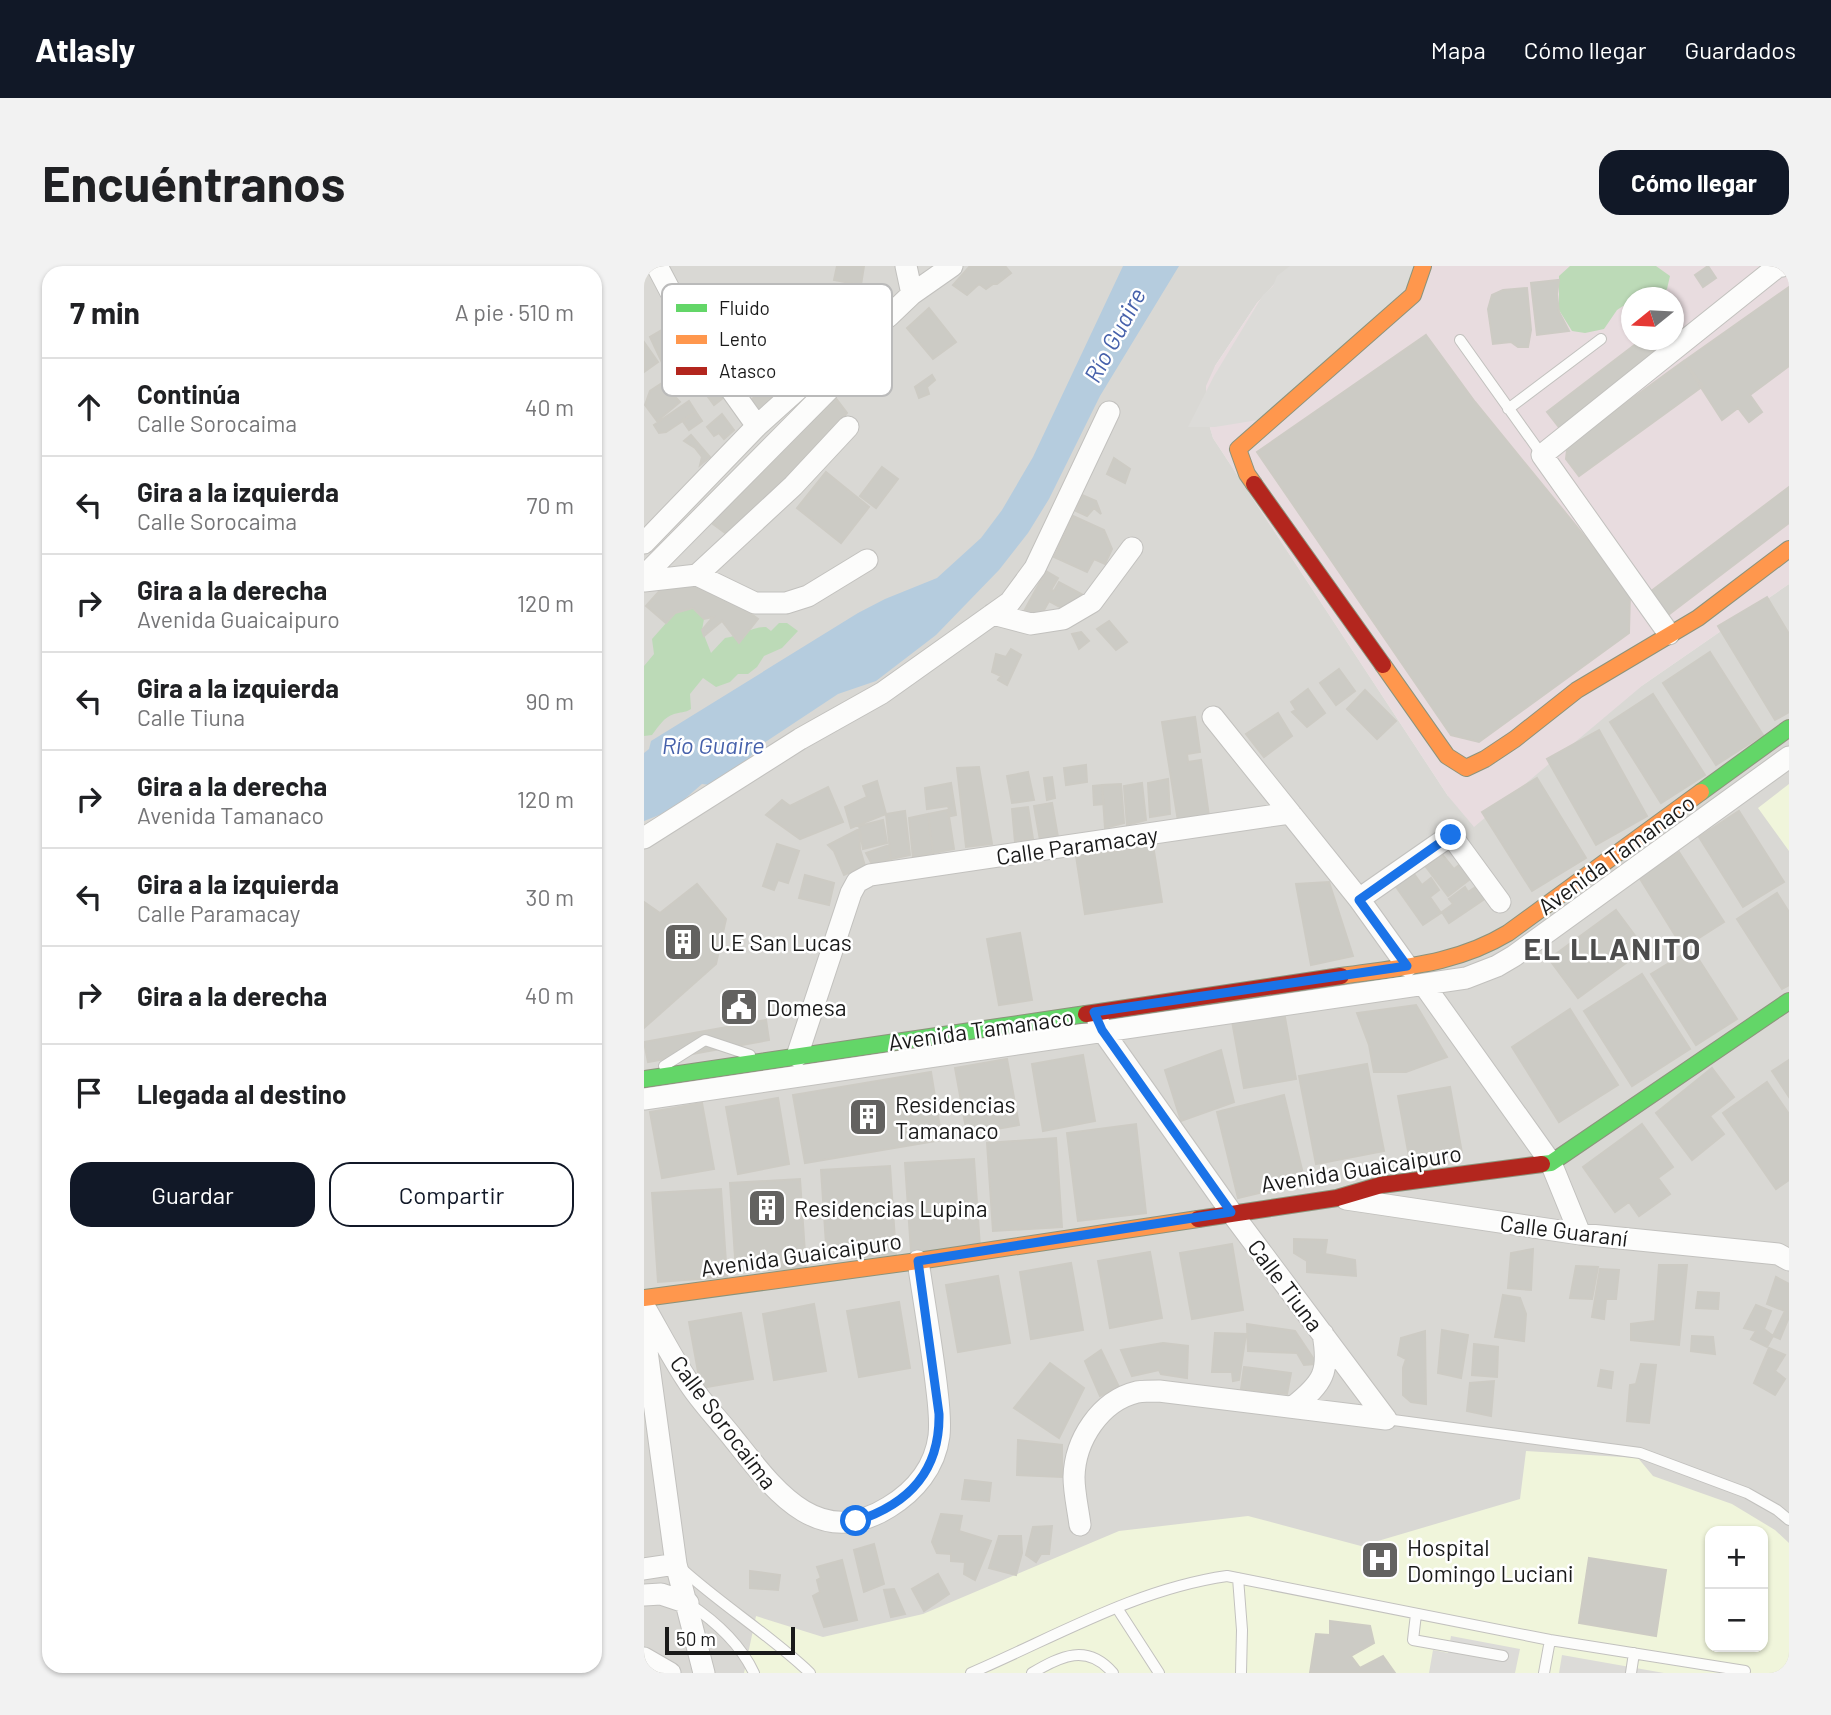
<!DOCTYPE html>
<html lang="es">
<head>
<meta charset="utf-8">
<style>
	:root { --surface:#fff; --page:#f2f2f2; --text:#202124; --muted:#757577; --line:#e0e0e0; --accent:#111827 }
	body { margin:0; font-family:Barlow,sans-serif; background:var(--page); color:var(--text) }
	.controls { position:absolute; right:21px; bottom:21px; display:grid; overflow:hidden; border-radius:14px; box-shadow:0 2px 5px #0004 }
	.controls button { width:63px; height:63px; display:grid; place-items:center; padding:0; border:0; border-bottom:2px solid var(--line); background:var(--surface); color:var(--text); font:35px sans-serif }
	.compass { position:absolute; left:977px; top:21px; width:63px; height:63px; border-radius:50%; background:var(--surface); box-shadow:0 2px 5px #0004; rotate:252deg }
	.scale { position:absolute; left:21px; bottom:18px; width:130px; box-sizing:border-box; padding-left:7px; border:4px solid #1a1a1a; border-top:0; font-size:19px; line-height:24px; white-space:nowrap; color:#1a1a1a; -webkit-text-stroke:5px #fff; paint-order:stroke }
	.stop { position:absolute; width:21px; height:21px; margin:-16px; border:5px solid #1a73e8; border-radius:50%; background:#fff }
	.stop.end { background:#1a73e8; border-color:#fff; box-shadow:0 2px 7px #0008 }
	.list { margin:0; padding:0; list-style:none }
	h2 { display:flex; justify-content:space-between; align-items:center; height:91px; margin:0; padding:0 28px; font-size:30px }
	h2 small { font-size:23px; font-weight:400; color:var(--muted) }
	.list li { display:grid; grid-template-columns:46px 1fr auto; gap:21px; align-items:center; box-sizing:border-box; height:98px; padding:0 28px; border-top:2px solid var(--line) }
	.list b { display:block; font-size:26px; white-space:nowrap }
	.list p { margin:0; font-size:23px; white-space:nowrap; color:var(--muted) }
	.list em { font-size:23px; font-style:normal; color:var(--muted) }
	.actions { display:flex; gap:14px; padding:21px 28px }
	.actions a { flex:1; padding:16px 0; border:2px solid var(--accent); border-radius:21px; text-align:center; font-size:24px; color:var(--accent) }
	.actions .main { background:var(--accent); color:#fff }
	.icon { flex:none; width:38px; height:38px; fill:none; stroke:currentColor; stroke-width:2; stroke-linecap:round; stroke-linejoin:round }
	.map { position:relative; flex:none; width:1145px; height:1407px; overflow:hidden; border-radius:21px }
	header { display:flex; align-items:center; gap:42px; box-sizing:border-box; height:98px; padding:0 35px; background:var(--accent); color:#fff }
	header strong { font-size:33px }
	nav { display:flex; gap:38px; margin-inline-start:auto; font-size:24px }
	.intro { display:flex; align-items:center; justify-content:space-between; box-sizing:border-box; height:168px; padding:0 42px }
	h1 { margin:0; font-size:49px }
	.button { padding:18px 32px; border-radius:21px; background:var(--accent); color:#fff; font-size:24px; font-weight:700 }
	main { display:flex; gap:42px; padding:0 42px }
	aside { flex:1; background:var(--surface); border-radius:21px; box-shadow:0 2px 5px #0004 }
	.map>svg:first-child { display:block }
	.residential { fill:#d9d8d4; fill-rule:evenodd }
	.industrial { fill:#e8dcdf; fill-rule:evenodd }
	.education { fill:#f0f5db; fill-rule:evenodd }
	.forest { fill:#bcdab7 }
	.parking { fill:#dcdbd8 }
	.water { fill:#b5ccde }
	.building { fill:#cccbc5; stroke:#cdcbc4; stroke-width:2 }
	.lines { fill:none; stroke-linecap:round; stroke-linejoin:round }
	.lane-casing { stroke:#c2c1be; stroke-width:12 }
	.street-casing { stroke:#c2c1be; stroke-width:23 }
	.fast-casing { stroke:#8c937b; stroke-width:18 }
	.slow-casing { stroke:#8c937b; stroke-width:18 }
	.jam-casing { stroke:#8c937b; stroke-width:18 }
	.lane { stroke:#fcfcfb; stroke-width:10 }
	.street { stroke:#fcfcfb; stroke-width:21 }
	.fast { stroke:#63d668; stroke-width:16 }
	.slow { stroke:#ff974d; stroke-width:16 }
	.jam { stroke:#b3261e; stroke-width:16 }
	.route { stroke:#1a73e8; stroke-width:9 }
	.labels { text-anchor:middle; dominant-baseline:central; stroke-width:5; stroke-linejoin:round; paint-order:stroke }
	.street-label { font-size:23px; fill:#1a1a1a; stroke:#fff }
	.poi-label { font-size:23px; fill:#1a1a1a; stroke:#fff; text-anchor:start }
	.water-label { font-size:24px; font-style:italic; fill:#4661ab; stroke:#fff }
	.district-label { font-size:30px; font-weight:bold; letter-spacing:2px; fill:#4d4d4d; stroke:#fff }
	.key { fill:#fff; stroke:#bababa; stroke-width:2 }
	.key-label { font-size:19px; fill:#1a1a1a }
</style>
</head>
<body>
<header>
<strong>Atlasly</strong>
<nav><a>Mapa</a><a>Cómo llegar</a><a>Guardados</a></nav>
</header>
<div class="intro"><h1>Encuéntranos</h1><a class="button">Cómo llegar</a></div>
<main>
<aside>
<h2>7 min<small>A pie · 510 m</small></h2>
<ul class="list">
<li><svg class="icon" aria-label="ahead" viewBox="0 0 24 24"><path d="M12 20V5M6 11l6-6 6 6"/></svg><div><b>Continúa</b><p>Calle Sorocaima</p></div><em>40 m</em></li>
<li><svg class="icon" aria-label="left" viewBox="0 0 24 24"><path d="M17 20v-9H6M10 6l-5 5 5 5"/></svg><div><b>Gira a la izquierda</b><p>Calle Sorocaima</p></div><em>70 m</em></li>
<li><svg class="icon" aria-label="right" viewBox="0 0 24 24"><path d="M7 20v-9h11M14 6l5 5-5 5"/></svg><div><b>Gira a la derecha</b><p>Avenida Guaicaipuro</p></div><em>120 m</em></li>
<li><svg class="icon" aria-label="left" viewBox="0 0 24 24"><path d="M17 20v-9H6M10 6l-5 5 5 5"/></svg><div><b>Gira a la izquierda</b><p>Calle Tiuna</p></div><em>90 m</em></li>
<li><svg class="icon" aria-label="right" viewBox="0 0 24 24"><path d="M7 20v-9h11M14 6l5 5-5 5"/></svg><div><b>Gira a la derecha</b><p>Avenida Tamanaco</p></div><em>120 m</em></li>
<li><svg class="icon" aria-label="left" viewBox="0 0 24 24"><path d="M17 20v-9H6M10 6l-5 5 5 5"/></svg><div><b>Gira a la izquierda</b><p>Calle Paramacay</p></div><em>30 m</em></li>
<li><svg class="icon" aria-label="right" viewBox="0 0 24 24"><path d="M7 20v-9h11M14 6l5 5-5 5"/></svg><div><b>Gira a la derecha</b></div><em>40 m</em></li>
<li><svg class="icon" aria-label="arrive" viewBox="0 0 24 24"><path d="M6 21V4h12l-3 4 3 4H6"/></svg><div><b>Llegada al destino</b></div></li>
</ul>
<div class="actions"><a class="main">Guardar</a><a>Compartir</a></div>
</aside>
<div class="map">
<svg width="1145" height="1407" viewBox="0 0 1145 1407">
	<rect width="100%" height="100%" fill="#eae9e2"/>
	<path class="residential" d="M0 0H647L613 37 571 100 562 148 569 172 804 530 999 419 1145 318V1407H0ZM1066 1265H1119V1381H1066Z"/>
	<path class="industrial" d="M647 0H1145V318L999 419 830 561 804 530 569 172 562 148V120L571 100 613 37ZM987 32H1030V74H987Z"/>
	<path class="education" d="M1145 518V585L1114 542Z
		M882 1185 994 1192 1009 1210 1088 1238 1131 1264 1145 1277V1407H100L112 1350 179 1371 279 1348 475 1265 604 1250 717 1280 876 1233ZM1066 1265H1119V1381H1066Z"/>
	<path class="forest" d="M926 0H1012L1026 10 1023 23 1015 31 987 32V39L982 38 973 44 960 63 941 67 928 65 915 44V10Z
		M49 342 60 353 58 364 67 387 81 372C96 370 108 361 122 361L127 365 135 357H143L154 365 138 382 120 390 113 401 104 408H94L86 416 72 421 59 412 46 428 47 443C41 447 36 446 30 448 20 451 14 461 8 469L0 470V400L10 388 8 373 31 347Z"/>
	<path class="parking" d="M646 0H776V10L620 153 571 161H544L570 110 619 29 629 20 633 10Z
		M807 1370 876 1383 871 1407H785L789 1384 804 1387Z
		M918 1389 1020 1407H915Z"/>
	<path class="water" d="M479 0H535L456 130 405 233 384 267 355 304 292 369 232 415 194 428 114 481 95 505 67 519 58 518 28 544 0 555V487L5 483 7 475 214 347 241 333 293 312 337 272 358 244 389 191Z"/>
	<path class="building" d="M193 0H220L217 19 190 14Z
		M326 0H361L367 7 353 18H349L342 23 335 18 323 29 309 19Z
		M1064 0 1072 12 1059 21 1051 9Z
		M915 14 913 28 915 46 925 65 893 69 887 17Z
		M1145 21V100L1106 129 1118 146 1105 156 1094 142 1078 154 1040 95Z
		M883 22 887 64 884 81H874L867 76 849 78 844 43 848 29 859 24Z
		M285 42 312 76 289 93 263 62Z
		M18 64 32 91 21 103 6 71Z
		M782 69 831 136 986 326 985 367 835 476 807 469 613 186Z
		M997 74H1001L1014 91 918 165 903 146Z
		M0 76 14 96 0 106Z
		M1040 95 1059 120 935 210 922 193 923 184 927 177Z
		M288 109 291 114 283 121 285 128 275 132 271 121Z
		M105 110 115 121 100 134 91 123Z
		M74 113 84 128 70 139 59 124Z
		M18 117 36 136 13 155 1 139 6 125Z
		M120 123 132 136 117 149 106 135Z
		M191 131 203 147 88 272 62 253Z
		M45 135 52 146 22 166 15 167 10 159Z
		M52 146 58 155 45 164 38 154Z
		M78 148 90 164 80 173 75 167 70 170 63 161Z
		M47 169 66 191 56 199 58 191 51 182 40 175Z
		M470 192 486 203 481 217 463 208Z
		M238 201 254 213 232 242 216 230Z
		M182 206 225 241 197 277 153 242Z
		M1145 221V257L1024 349 1006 326Z
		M438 229 452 235 457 248 450 242 443 250 432 245Z
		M429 250 460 264 468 283 461 298 450 293 443 306 410 291Z
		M402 305 414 312 407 324 410 325 415 316 441 330 425 346 405 335 394 355 379 347Z
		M40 311 94 338 114 353 95 377 78 355 60 370 58 364 69 351 60 353 49 342 31 347 22 357 2 340 18 322Z
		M1123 331 1145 368V446L1131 454 1074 360Z
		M465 355 483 376 472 384 453 363Z
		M437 366 445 375 435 383 428 368Z
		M367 383 377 389 363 419 354 414 357 410 348 406 352 388 362 391Z
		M1066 386 1119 469 1072 499 1019 417Z
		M695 403 711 425 692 439 676 417Z
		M664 423 681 447 663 461 648 446 652 444 647 436Z
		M721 424 752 455 733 473 703 443Z
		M1009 428 1061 509 1017 537 966 456Z
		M634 447 648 470 620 491 602 468Z
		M551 451 556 486 543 488 544 496 557 494 565 550 534 555 518 456Z
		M955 464 1003 550 952 579 903 493Z
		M442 499 443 516 422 519 420 502Z
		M335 501 348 578 322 581 313 502Z
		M384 506 390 534 368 537 363 510Z
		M408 511 411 532 403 534 400 512Z
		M893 512 942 592 888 625 838 546Z
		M524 513 526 548 506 551 504 517Z
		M233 515 242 548 207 562 201 541 223 531 219 520Z
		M307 517 312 549 307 550 304 540 283 543 281 522Z
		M498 517 502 554 483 559 480 520Z
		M477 518 480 557 461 562 458 519Z
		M458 519 460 538 450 539 449 520Z
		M184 521 199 556 156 573 122 549 138 534 146 540Z
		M408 537 414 571 396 574 390 540Z
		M384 541 389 573 371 576 368 543Z
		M304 544 310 583 289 587 284 548Z
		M261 545 266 589 247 593 242 548Z
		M1095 545 1140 616 1099 641 1055 571Z
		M284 548 289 587 269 592 265 552Z
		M239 554 243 577 219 583 215 560Z
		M215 563 216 583 221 600 200 609 190 585 184 579Z
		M133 578 155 585 144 617 134 614 130 624 119 620Z
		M245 579 247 593 229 600 222 587Z
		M509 579 518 636 441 648 432 590Z
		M1035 586 1080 656 1039 682 995 611Z
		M798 588 810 603 819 596 830 610 804 630 782 601Z
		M768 605 778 619 787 612 795 624 786 631 797 647 779 659 750 618Z
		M161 609 190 617 185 639 155 632Z
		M685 616 709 690 667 699 652 618Z
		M53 618 82 653 72 698 0 762V636L16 647Z
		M836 618 845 630 805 657 798 646 809 638 805 633 821 621 824 626Z
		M1133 627 1145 646V719L1138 723 1093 653Z
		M972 644 1001 683 934 732 905 693Z
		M376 667 388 734 355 739 343 673Z
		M1048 683 1093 753 1052 779 1007 708Z
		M998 708 1046 783 988 820 940 745Z
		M772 739 803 791 762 806H730L725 779 713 747Z
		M926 743 974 819 915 856 868 781Z
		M640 746 652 813 600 822 588 755Z
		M122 754 125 774 4 796 0 776Z
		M577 784 590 836 537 855 521 804Z
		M439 789 451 855 399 865 388 798Z
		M363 793 375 859 323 868 311 802Z
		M1145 794V831L1128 805Z
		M723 798 740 885 672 898 655 810Z
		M1068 802 1090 831 1066 850 1080 868 1048 894 1012 847Z
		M287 806 298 874 161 897 149 829Z
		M1123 816 1145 848V914L1132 923 1079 847Z
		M806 821 818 887 766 896 754 830Z
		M640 829 661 916 594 932 573 846Z
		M134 832 145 898 94 908 82 841Z
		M58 837 70 903 18 912 6 846Z
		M492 858 502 947 434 955 423 867Z
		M998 858 1029 901 1014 912 1026 928 995 950 985 936 971 946 939 901Z
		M412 872 418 961 349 965 343 877Z
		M330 893 336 981 267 986 261 897Z
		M246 900 252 989 183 993 177 904Z
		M156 913 162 1002 92 1006 86 917Z
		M77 923 83 1011 14 1016 8 927Z
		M650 973 683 974 681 988 711 994 712 1010 663 1006V995L650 987Z
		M588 978 599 1044 548 1053 536 987Z
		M889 983 887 1024 864 1022 867 987Z
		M506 986 518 1052 466 1062 454 995Z
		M427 997 439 1064 387 1073 376 1006Z
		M1015 999H1043L1035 1079 987 1074V1058L1011 1055Z
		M932 1000 954 1001 948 1033 926 1032Z
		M956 1003 975 1004 972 1033H962L960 1053 948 1051Z
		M354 1010 366 1077 314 1086 302 1019Z
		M1132 1011 1145 1018V1051L1136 1073 1129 1070 1141 1045 1123 1038Z
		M1054 1026 1075 1027 1074 1043 1052 1042Z
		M859 1029 876 1032 882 1048 880 1075 851 1071Z
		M255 1036 266 1102 215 1111 203 1045Z
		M170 1038 182 1105 130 1114 119 1048Z
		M1112 1039 1127 1045 1120 1063 1129 1070 1123 1081 1107 1073 1112 1065 1100 1062Z
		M97 1047 109 1113 57 1122 45 1056Z
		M603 1058 651 1065 673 1098 660 1099 653 1087 604 1085Z
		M798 1064 824 1069 817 1112 794 1107Z
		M781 1065 782 1138 767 1136 759 1129V1102L762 1093 754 1089 757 1072Z
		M571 1067 602 1068 595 1114 589 1115 588 1106H568Z
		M1048 1070 1069 1071 1071 1088 1047 1085Z
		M519 1077 544 1080 543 1112 517 1108 515 1104 488 1110 477 1084Z
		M830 1078 854 1081 853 1111 828 1109Z
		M1125 1082 1141 1089 1131 1105 1141 1113 1131 1129 1110 1117Z
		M457 1084 475 1121 456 1130 441 1095Z
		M406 1097 440 1122 415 1172 370 1142Z
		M997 1098 1012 1099 1005 1157 983 1155 986 1119 992 1118Z
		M600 1101 647 1107 643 1128 597 1123Z
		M957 1104 969 1106 967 1122 954 1120Z
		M850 1115 847 1150 823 1145 826 1117Z
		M374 1174 418 1179V1211L373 1209Z
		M321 1214 347 1217 345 1235 318 1233Z
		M297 1248 318 1250 315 1265 347 1275 331 1314 320 1308 321 1296 307 1295V1288L293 1287 288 1276Z
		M408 1260 405 1288H397L392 1296 382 1289 389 1261Z
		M355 1270H377L378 1287 372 1309 345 1302Z
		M230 1278 240 1318 220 1326 210 1284Z
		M945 1292 1022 1304 1012 1370 935 1357Z
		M198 1294 213 1354 180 1361 169 1330 176 1326 173 1314 177 1312 173 1301Z
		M106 1305 136 1309 134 1324 106 1322Z
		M294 1308 305 1328 280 1345 268 1323Z
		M250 1323 261 1348 247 1351 240 1324Z
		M686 1355 726 1360 730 1377 707 1390 716 1402 739 1390 751 1407H666L672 1368 686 1369Z"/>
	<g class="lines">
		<defs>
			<path id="lane" d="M816 74 898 189
				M864 143 957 73
				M20 800 61 774 106 789
				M742 1153 996 1187 1103 1227 1133 1244 1145 1254
				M38 1303C79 1340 126 1369 166 1407
				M594 1312 598 1364 597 1407
				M44 1337C71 1355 96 1377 110 1407
				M473 1342 515 1407
				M772 1348 769 1374 859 1390
				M327 1407C411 1371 492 1323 583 1310L906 1374 1101 1405
				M388 1407C417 1390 443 1377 469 1407
				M900 1407 906 1374
				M987 1407 990 1387"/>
			<path id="street" d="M13 0 53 76 113 160
				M262 0 268 28
				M0 277 113 160 173 106 245 50 268 28 308 0
				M53 309 149 220 204 161
				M0 310 190 118 204 101 217 77
				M0 315 53 309 111 337H142L164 330 223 294
				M349 348 387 358 419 353 448 336 488 282
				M1025 368 898 189 1133 1 1139 0
				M569 451 715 633 763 700
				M0 572 156 473 238 427 366 336 391 302 465 146
				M715 633 807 569 856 636
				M780 719 907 897 936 968
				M454 755 458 764 587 946 742 1153
				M153 790 207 627 213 616 226 609 646 547
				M0 833 822 712 853 700 870 690 1145 491
				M702 933 936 968 1134 988 1145 994
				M0 1040C14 1064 27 1090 43 1114 56 1135 74 1153 89 1172 129 1222 173 1286 245 1241 271 1225 291 1201 295 1170 297 1152 294 1134 292 1116 287 1076 280 1035 274 995
				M0 1063 32 1298 60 1407
				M650 1140C679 1117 686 1106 679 1068
				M436 1259C434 1243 430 1227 430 1211 431 1174 456 1135 493 1126 500 1125 508 1125 515 1125L742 1153
				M0 1303 32 1298
				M0 1329 17 1328 44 1337
				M0 1392 26 1407"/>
			<path id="fast" d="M1057 526 1145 462
				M0 813 442 748
				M898 898 907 897 1145 735"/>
			<path id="slow" d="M610 218 603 208 594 183 769 29 779 0
				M739 399 803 490 822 502 841 493 871 473 933 424 1054 352 1145 283
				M697 710C757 701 811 699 864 667L1057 526
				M0 1032 274 995 554 953"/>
			<path id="jam" d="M610 218 739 399
				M442 748 697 710
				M554 953 693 932 737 919 898 898"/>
		</defs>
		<use href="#lane" class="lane-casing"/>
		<use href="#street" class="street-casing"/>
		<use href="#fast" class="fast-casing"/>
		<use href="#slow" class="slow-casing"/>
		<use href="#jam" class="jam-casing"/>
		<use href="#lane" class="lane"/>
		<use href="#street" class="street"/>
		<use href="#fast" class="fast"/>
		<use href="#slow" class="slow"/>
		<use href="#jam" class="jam"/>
	</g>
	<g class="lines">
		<path class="route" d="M212 1255C265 1238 296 1205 295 1148L274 995 587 946 458 764 450 746 763 700 715 634 807 569"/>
	</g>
	<defs>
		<symbol id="building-square" viewBox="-11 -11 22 22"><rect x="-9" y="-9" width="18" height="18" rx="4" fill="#636260" stroke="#fff"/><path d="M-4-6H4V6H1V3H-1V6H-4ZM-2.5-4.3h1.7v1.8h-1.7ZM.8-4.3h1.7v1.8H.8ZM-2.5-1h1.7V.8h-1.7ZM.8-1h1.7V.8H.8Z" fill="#fff"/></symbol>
		<symbol id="civic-square" viewBox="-11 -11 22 22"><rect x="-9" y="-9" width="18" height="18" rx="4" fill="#636260" stroke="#fff"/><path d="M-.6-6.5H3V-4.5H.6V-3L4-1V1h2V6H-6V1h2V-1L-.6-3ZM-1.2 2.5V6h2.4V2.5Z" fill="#fff"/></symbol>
		<symbol id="hospital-square" viewBox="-11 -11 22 22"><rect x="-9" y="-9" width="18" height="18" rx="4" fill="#636260" stroke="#fff"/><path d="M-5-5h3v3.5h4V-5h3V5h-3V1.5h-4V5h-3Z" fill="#fff"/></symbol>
	</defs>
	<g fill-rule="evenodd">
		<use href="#building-square" x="17" y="654" width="44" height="44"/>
		<use href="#civic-square" x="73" y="719" width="44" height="44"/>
		<use href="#building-square" x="202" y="829" width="44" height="44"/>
		<use href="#building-square" x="101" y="920" width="44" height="44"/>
		<use href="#hospital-square" x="714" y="1272" width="44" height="44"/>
	</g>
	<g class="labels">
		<g class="street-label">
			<text transform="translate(433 579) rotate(-8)">Calle Paramacay</text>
			<text transform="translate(972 588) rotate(-36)">Avenida Tamanaco</text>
			<text transform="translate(337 763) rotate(-8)">Avenida Tamanaco</text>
			<text transform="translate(717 902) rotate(-9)">Avenida Guaicaipuro</text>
			<text transform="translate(920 964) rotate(7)">Calle Guaraní</text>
			<text transform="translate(157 988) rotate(-8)">Avenida Guaicaipuro</text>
			<text transform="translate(642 1019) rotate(53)">Calle Tiuna</text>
			<text transform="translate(80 1156) rotate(53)">Calle Sorocaima</text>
		</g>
		<g class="poi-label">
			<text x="66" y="676">U.E San Lucas</text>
			<text x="122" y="741">Domesa</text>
			<text x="251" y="838">Residencias<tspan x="251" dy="26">Tamanaco</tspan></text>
			<text x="150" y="942">Residencias Lupina</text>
			<text x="763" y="1281">Hospital<tspan x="763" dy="26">Domingo Luciani</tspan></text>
		</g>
		<g class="water-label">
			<text transform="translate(470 69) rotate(-62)">Río Guaire</text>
			<text x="69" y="478">Río Guaire</text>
		</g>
		<g class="district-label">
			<text x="969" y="682">EL LLANITO</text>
		</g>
	</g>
	<rect x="18" y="18" width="230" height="112" rx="10" class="key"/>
	<rect x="32" y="38" width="31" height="8" fill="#63d668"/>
	<rect x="32" y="69" width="31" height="9" fill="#ff974d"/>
	<rect x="32" y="101" width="31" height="8" fill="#b3261e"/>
	<g class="key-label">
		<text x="75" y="49">Fluido</text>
		<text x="75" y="80">Lento</text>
		<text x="75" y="112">Atasco</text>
	</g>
</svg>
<div class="controls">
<button>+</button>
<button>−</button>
</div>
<svg class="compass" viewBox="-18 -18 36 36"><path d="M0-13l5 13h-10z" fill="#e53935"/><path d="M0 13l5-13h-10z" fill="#757577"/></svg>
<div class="scale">50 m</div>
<div class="stop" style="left:212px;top:1255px"></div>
<div class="stop end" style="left:807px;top:569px"></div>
</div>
</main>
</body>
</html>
